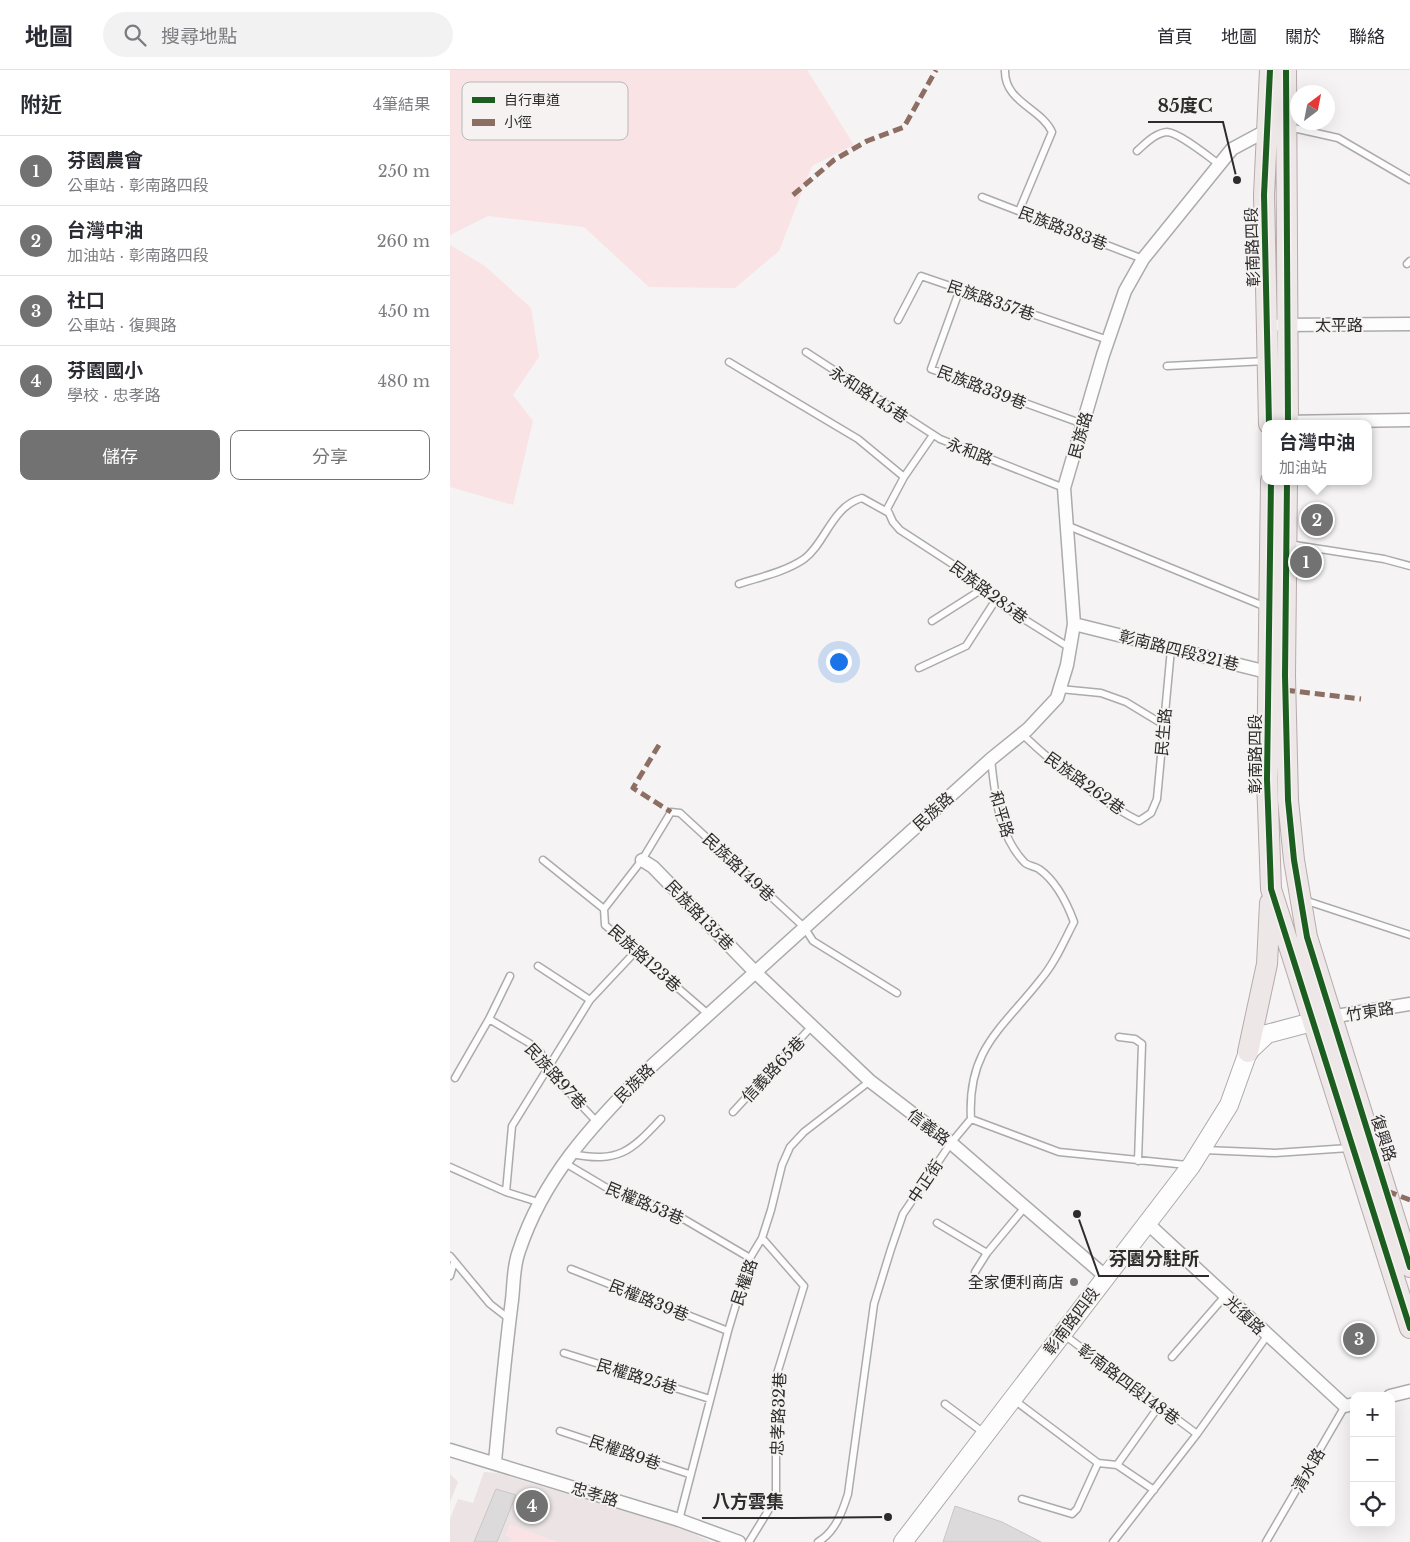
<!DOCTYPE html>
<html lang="zh-TW">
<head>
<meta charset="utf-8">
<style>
	:root { --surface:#fff; --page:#f2f2f3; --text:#2b2b33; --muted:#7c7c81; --line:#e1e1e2; --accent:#737272 }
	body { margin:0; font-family:"Libre Baskerville","Noto Sans TC",serif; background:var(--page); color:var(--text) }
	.controls { position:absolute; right:15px; bottom:15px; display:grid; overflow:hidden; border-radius:10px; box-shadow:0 5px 20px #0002 }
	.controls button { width:45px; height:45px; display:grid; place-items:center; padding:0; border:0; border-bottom:1px solid var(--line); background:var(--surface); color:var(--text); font:25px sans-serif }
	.compass { position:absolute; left:840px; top:15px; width:45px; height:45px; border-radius:50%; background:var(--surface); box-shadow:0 5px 20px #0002; rotate:32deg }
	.you { position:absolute; left:388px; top:591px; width:18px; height:18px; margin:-12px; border:4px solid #fff; border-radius:50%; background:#1a73e8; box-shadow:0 0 0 8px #1a73e833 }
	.badge { display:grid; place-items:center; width:32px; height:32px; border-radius:50%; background:var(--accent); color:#fff; font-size:16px; font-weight:700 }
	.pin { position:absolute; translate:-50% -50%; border:2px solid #fff; box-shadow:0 1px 5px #0006 }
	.popup { position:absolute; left:812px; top:350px; width:110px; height:65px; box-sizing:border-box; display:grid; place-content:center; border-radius:10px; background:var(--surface); filter:drop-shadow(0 1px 4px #0005); font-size:16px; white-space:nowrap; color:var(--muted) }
	.popup b { font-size:19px; color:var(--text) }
	.popup::after { content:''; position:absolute; left:50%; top:100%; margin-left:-10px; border:10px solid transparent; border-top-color:var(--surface) }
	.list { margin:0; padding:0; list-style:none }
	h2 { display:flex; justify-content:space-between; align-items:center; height:65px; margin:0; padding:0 20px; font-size:21px }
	h2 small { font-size:16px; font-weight:400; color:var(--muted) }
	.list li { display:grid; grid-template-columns:32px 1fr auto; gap:15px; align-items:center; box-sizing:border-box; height:70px; padding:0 20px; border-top:1px solid var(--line) }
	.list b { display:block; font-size:19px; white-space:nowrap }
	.list p { margin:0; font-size:16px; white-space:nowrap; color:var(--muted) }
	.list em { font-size:16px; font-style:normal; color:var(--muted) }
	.actions { display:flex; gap:10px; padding:15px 20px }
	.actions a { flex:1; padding:11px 0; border:1px solid var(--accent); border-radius:10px; text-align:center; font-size:18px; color:var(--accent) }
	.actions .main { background:var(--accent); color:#fff }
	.icon { flex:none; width:28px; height:28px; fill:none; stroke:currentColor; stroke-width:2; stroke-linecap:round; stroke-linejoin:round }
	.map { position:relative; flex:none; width:960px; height:1472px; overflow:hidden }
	header { display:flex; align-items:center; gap:30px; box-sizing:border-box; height:70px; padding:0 25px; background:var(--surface); border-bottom:1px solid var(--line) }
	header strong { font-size:24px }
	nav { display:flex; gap:28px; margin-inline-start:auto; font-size:18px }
	.search { width:350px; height:45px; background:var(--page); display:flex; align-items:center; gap:12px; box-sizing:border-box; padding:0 18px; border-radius:28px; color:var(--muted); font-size:19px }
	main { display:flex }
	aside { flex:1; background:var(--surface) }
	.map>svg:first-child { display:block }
	.built { fill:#ebe3e4 }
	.green { fill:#f9e3e5 }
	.building { fill:#dcdada; stroke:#c8c6c6 }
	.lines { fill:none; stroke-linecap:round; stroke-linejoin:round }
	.lane-casing { stroke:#acabab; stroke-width:9 }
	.street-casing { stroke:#acabab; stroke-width:15 }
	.secondary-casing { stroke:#acabab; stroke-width:20 }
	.primary-casing { stroke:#b7aaac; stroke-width:22 }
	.lane { stroke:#fefdfd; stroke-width:6 }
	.street { stroke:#fefdfd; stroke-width:12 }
	.secondary { stroke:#fefdfd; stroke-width:18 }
	.primary { stroke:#eee7e8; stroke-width:20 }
	.quiet { stroke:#8d6e63; stroke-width:5; stroke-dasharray:10 5; stroke-linecap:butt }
	.cycleway-casing { stroke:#f6f2f2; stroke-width:9 }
	.cycleway { stroke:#1b5e20; stroke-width:6 }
	.poi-dot { fill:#737272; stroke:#f6f2f2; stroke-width:2 }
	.labels { text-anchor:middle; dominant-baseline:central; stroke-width:4; stroke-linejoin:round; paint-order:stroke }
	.street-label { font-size:16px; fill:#2d2c2c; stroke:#f6f2f2 }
	.poi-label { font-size:16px; fill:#2d2c2c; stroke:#f6f2f2; text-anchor:end }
	.key { fill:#f6f2f2; stroke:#bab7b7; stroke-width:1 }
	.key-label { font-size:14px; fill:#2d2c2c }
	.leader { fill:none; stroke:#2d2c2c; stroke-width:2 }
	.callout-dot { fill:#2d2c2c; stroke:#f6f2f2; stroke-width:2 }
	.callout-label { font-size:18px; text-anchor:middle; font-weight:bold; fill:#2d2c2c; stroke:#f6f2f2; stroke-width:4; stroke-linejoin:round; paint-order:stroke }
</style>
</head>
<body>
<header>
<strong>地圖</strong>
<div class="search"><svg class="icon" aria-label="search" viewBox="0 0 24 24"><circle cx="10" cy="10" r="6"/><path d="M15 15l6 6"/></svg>搜尋地點</div>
<nav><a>首頁</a><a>地圖</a><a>關於</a><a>聯絡</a></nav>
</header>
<main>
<aside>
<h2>附近<small>4筆結果</small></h2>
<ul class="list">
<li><span class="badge">1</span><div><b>芬園農會</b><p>公車站 · 彰南路四段</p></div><em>250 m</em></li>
<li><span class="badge">2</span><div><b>台灣中油</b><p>加油站 · 彰南路四段</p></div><em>260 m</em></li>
<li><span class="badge">3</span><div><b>社口</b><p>公車站 · 復興路</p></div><em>450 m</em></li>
<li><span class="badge">4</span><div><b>芬園國小</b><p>學校 · 忠孝路</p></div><em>480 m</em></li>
</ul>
<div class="actions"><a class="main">儲存</a><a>分享</a></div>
</aside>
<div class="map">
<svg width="960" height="1472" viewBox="0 0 960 1472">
	<rect width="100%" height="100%" fill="#f5f3f3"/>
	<path class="built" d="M34 1402 47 1403 172 1440 234 1459 261 1472H0V1449L8 1429 23 1433Z
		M0 1404 8 1412 0 1432Z"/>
	<path class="green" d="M0 0H357L404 75 362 96 329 181 285 218 199 217 134 157 38 146 0 165Z
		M0 175 35 196 81 238 89 287 63 325 83 351 63 435 0 417Z
		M60 1454 108 1472H59L62 1469 55 1465Z"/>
	<path class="building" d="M46 1419 66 1425 47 1472H24Z
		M505 1436 552 1452 591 1472H493Z"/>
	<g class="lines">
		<defs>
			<path id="lane" d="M555 0C554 32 591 38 602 62L569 141
				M839 57 888 68 960 110
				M687 81C695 74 705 63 717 62 728 62 759 87 770 95
				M532 127 693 189
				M957 194 960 191
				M510 219 481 299 633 354
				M448 250 471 206 658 270
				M356 282 490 369 614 418
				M279 292 408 369 454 407
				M717 296 816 291
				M483 365 454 407 437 439 443 452 450 460 530 512 540 526 553 536 620 578
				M616 455 816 537
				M838 474 934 489 960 496
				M289 514C310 507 335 502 354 489 375 474 382 436 412 428L439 443
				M482 551 534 518
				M469 598 516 576 545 531
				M610 619 651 623 676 632 714 655
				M572 664C607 697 646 729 689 751L701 743 707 729 721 579
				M93 790 154 839 155 855 258 944
				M854 830 960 865
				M154 839 192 790 221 742 230 743 354 857 363 871 447 923
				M88 896 140 930
				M39 949 79 973 91 983 97 999 146 1051
				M669 967 685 969 692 974 688 1091
				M5 1008 39 949 60 906
				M283 1042 362 956
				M521 1049 609 1082 737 1095
				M754 1080 825 1083 899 1078
				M121 1084C169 1093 180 1082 211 1049
				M115 1093 157 1118 220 1141 300 1188
				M0 1097 56 1122 91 1133
				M56 1122 62 1056 140 930 186 881
				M487 1153 537 1183
				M0 1186 40 1234 58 1248
				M121 1199 278 1261
				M525 1202 537 1183 575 1137
				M0 1206 4 1192
				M613 1264 747 1364
				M114 1283 260 1329
				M722 1287 775 1226
				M563 1329 648 1393
				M495 1334 534 1363
				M110 1361 239 1404
				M648 1393 667 1395 704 1420
				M667 1395 709 1336
				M572 1429 622 1444 627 1439 648 1393
				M229 1450 278 1261 300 1188 312 1168 321 1140 332 1095 340 1077 354 1062 420 1011
				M299 1472 326 1428V1307L354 1216 312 1168
				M368 1472C385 1462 392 1443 398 1424L424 1234 441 1179 453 1144 501 1073 521 1049C517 979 552 959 591 909 605 893 614 871 624 852 617 833 606 811 589 799 584 796 579 796 575 793 548 765 545 725 541 689
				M663 1472 747 1364 817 1266
				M816 1472 895 1336"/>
			<path id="street" d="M830 255 960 254
				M833 352 960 350
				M624 554 825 604
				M192 790 203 797 306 903 420 1011 501 1073 655 1206
				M880 947 960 934
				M696 1152 895 1336 904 1334
				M940 1326 960 1321
				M0 1380 229 1450 289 1472
				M45 1392C50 1338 55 1284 62 1230 64 1213 63 1197 69 1181 93 1108 141 1056 195 1002L541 689 578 659 607 628 617 595 624 554 614 418 653 285 675 221 693 189 782 79 821 58"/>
			<path id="secondary" d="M453 1472 741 1096 779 1035 798 982 817 964 877 948"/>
			<path id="primary" d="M836 0 838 354
				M819 354 814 125 820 0
				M821 411 817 709 821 819 960 1258
				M837 411 835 606 838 730 844 790 857 867 960 1197
				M798 982 817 894 820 833"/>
		</defs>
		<use href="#lane" class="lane-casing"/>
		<use href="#street" class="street-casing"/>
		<use href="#secondary" class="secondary-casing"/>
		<use href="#primary" class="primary-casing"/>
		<use href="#lane" class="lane"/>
		<use href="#street" class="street"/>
		<use href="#secondary" class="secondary"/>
		<use href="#primary" class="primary"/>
		<path class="quiet" d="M343 125 384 90 417 71 454 57 486 0
			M835 620 911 629
			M209 675 183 718 221 742
			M937 1121 960 1130"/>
		<defs>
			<path id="cycleway" d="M836 0 838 354
				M819 354 814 125 820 0
				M821 411 817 709 821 819 960 1258
				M837 411 835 606 838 730 844 790 857 867 960 1197"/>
		</defs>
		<use href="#cycleway" class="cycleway-casing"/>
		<use href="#cycleway" class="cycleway"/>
	</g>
	<circle class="poi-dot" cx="624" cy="1212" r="5"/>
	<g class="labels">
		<g class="street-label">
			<text transform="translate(613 158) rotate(21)">民族路383巷</text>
			<text transform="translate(802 177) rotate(-92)">彰南路四段</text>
			<text transform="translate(541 230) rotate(19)">民族路357巷</text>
			<text x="889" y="255">太平路</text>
			<text transform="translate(532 317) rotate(21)">民族路339巷</text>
			<text transform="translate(419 324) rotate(33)">永和路145巷</text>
			<text transform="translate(630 365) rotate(-74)">民族路</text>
			<text transform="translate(520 381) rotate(21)">永和路</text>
			<text transform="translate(539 522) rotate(37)">民族路285巷</text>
			<text transform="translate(729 580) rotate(14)">彰南路四段321巷</text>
			<text transform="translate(713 662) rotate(-85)">民生路</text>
			<text transform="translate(805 684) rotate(-90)">彰南路四段</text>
			<text transform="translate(635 713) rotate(36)">民族路262巷</text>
			<text transform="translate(483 741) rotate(-42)">民族路</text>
			<text transform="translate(552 744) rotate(74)">和平路</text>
			<text transform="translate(289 797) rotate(43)">民族路149巷</text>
			<text transform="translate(250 845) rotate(46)">民族路135巷</text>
			<text transform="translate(195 888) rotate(42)">民族路123巷</text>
			<text transform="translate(920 941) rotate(-9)">竹東路</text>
			<text transform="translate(323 999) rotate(-47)">信義路65巷</text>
			<text transform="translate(106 1006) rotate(48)">民族路97巷</text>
			<text transform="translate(184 1013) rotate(-44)">民族路</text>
			<text transform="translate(479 1057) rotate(37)">信義路</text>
			<text transform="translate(934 1068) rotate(72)">復興路</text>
			<text transform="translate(475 1111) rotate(-56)">中正街</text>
			<text transform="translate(195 1133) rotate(23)">民權路53巷</text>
			<text transform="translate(294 1212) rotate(-71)">民權路</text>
			<text transform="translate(199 1230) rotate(22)">民權路39巷</text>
			<text transform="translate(795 1245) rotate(43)">光復路</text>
			<text transform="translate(621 1251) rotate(-53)">彰南路四段</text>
			<text transform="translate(187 1306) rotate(17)">民權路25巷</text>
			<text transform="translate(679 1314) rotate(37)">彰南路四段148巷</text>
			<text transform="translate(328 1344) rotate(-88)">忠孝路32巷</text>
			<text transform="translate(175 1382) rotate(19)">民權路9巷</text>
			<text transform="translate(858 1400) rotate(-60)">清水路</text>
			<text transform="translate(145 1424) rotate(17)">忠孝路</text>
		</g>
		<g class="poi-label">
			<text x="614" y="1212">全家便利商店</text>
		</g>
	</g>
	<rect x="12" y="12" width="166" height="58" rx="8" class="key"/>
	<rect x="22" y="27" width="23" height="6" fill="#1b5e20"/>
	<rect x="22" y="49" width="23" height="7" fill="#8d6e63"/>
	<g class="key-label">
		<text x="54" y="35">自行車道</text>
		<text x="54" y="57">小徑</text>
	</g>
	<path class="leader" d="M787 110L773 52H698M627 1144L649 1206H759M438 1447L344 1448H252"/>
	<g class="callout-dot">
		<circle cx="787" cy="110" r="5"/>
		<circle cx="627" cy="1144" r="5"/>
		<circle cx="438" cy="1447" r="5"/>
	</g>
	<g class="callout-label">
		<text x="735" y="42">85度C</text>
		<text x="704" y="1195">芬園分駐所</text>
		<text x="298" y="1438">八方雲集</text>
	</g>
</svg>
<div class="controls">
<button>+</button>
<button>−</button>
<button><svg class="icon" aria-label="locate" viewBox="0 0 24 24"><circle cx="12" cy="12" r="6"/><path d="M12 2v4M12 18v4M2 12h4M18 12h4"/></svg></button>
</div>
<svg class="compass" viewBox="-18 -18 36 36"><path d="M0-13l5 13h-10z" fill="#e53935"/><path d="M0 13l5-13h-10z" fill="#7c7c81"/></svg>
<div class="you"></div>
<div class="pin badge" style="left:856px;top:492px">1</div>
<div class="pin badge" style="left:867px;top:450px">2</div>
<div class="popup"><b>台灣中油</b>加油站</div>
<div class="pin badge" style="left:909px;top:1269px">3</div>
<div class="pin badge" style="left:82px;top:1436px">4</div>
</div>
</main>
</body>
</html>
